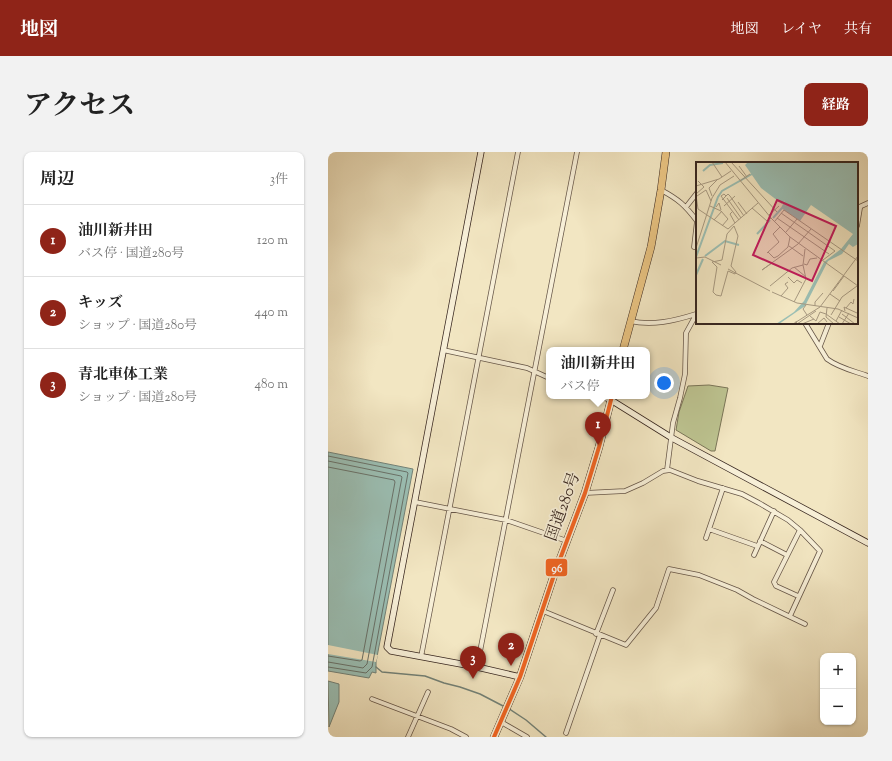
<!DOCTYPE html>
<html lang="ja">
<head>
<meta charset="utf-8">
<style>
	:root { --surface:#fff; --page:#f2f2f2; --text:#222; --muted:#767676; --line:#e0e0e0; --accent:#8f2418 }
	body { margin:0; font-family:"Sorts Mill Goudy","Noto Serif JP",serif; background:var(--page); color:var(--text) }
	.controls { position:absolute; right:12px; bottom:12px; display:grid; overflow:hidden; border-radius:8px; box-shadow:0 1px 3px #0004 }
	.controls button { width:36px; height:36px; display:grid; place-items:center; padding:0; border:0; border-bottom:1px solid var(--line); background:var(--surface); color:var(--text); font:20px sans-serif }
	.you { position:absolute; left:336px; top:231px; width:14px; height:14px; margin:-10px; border:3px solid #fff; border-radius:50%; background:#1a73e8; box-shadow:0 0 0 6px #1a73e833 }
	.badge { display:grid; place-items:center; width:26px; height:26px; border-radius:50%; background:var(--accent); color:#fff; font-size:13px; font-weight:700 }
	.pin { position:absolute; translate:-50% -33px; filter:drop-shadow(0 1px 2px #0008) }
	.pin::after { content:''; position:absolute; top:21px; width:14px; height:12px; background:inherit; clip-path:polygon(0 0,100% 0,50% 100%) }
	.popup { position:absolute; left:218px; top:195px; width:104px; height:52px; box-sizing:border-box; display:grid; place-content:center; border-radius:8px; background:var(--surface); filter:drop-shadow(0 1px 3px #0005); font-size:13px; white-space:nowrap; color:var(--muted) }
	.popup b { font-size:15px; color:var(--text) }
	.popup::after { content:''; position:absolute; left:50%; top:100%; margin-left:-8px; border:8px solid transparent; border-top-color:var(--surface) }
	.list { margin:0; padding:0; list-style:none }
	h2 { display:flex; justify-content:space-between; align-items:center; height:52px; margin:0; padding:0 16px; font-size:17px }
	h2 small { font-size:13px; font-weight:400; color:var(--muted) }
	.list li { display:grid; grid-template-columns:26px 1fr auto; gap:12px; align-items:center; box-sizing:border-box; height:72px; padding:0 16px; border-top:1px solid var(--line) }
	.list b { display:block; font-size:15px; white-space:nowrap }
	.list p { margin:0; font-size:13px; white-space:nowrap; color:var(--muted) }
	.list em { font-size:13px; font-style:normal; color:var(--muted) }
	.map { position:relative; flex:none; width:540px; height:585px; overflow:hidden; border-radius:8px }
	header { display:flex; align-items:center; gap:24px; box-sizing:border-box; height:56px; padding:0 20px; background:var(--accent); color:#fff }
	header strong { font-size:19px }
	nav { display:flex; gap:22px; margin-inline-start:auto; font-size:14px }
	.intro { display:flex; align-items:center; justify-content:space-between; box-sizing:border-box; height:96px; padding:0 24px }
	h1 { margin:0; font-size:28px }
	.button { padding:10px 18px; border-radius:8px; background:var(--accent); color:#fff; font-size:14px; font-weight:700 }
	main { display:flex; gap:24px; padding:0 24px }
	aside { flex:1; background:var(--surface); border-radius:8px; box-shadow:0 1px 3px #0004 }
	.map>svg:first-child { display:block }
	.green { fill:#bdc491; stroke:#7a7558 }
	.water { fill:#9bbfb4; stroke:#738278 }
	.pier { fill:#f2e6c2 }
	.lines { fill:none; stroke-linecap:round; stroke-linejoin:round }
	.shore { stroke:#69726a; stroke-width:1 }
	.stream { stroke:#738278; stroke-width:1.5 }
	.street-casing { stroke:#665648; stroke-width:5.5 }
	.secondary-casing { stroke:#37261f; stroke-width:7 }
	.highway-casing { stroke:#37261f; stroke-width:8 }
	.street { stroke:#f7efd7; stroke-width:4 }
	.secondary { stroke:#f7efd7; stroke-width:5.5 }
	.highway { stroke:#e9c381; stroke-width:7 }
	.bus-1-casing { stroke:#f7efd7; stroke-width:7 }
	.bus-1 { stroke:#f26522; stroke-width:4 }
	.labels { text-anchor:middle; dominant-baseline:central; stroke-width:3.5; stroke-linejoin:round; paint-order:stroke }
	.street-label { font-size:16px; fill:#37261f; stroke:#f7efd7 }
	.inset-river { fill:none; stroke:#9bbfb4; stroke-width:2 }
	.inset-road { fill:none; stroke:#a79981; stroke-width:1 }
	.view { fill:#c2185b; fill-opacity:0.15; stroke:#c2185b; stroke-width:2 }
	.inset-edge { fill:none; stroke:#37261f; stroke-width:2 }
	.line-badge { stroke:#f7efd7; stroke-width:1.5 }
	.badge-label { font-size:11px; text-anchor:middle; font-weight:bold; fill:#fff }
</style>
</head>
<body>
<header>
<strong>地図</strong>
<nav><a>地図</a><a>レイヤ</a><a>共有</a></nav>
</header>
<div class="intro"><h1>アクセス</h1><a class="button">経路</a></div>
<main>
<aside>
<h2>周辺<small>3件</small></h2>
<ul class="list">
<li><span class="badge">1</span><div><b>油川新井田</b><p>バス停 · 国道280号</p></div><em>120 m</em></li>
<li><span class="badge">2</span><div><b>キッズ</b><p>ショップ · 国道280号</p></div><em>440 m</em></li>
<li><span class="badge">3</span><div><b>青北車体工業</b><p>ショップ · 国道280号</p></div><em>480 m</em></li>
</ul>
</aside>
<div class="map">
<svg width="540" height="585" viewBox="0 0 540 585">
	<rect width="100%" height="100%" fill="#f2e6c2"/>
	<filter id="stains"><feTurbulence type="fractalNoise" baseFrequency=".005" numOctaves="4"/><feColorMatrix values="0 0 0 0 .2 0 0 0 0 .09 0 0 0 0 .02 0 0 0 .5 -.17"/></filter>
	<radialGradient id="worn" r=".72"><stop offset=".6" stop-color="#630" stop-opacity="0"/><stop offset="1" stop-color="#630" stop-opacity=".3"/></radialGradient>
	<path class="green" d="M381 233 400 236 387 299H383L348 278 351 260 360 234Z"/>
	<path class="water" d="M0 300 85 317 48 510V521L44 520 41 526 0 519Z
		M0 529 11 532V550L1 575Z"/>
	<path class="pier" d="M0 493 50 503 48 510 0 502Z"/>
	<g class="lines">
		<path class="shore" d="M0 304 79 320 80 321 44 515 38 521 0 515
			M0 309 73 324 74 325 39 512 35 516 0 510
			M0 315 66 328 67 330 34 508 32 509 0 504"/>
		<path class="stream" d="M48 515 54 520 97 524 116 531 132 535 152 542 177 555
			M180 556 198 568 218 585"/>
		<defs>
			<path id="street" d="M333 38C350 47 357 53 369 69L366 95H369
				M358 55 369 41
				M529 56 540 51
				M529 74 532 56
				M302 169C324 174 346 169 368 162
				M477 171 499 207C511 216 526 219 540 224
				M492 194 501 171
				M115 198 199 216 221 226
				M270 244 283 248
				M339 318 345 271 352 246 357 222 358 181 369 161
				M257 341 297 339 315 331 335 319 342 318 370 329 414 342 431 351 460 368 472 378 492 399 462 464
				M87 350 178 368 239 389
				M381 377 429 394
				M378 386 395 336
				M432 389 459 403
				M426 403 446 359
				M470 444 448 434 446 430 472 378
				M215 459 298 493 328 456 341 417 371 423 409 438 425 447 477 472
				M268 482 285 438
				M93 505 190 0
				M149 515 249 0
				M44 547 123 577 138 585
				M173 570 199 585
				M238 581 272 483
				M80 585 100 540"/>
			<path id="secondary" d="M153 0 59 495 63 499 149 515 192 525
				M283 248 344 286 540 391"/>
			<path id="highway" d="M295 198 323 95 333 38 338 0
				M166 585 192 525 226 423 257 341 271 295 284 244"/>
		</defs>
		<use href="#street" class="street-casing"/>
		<use href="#secondary" class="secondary-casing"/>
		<use href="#highway" class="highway-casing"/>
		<use href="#street" class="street"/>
		<use href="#secondary" class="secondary"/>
		<use href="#highway" class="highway"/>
		<defs>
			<path id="bus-1" d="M166 585 192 525 226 423 257 341 271 295 284 244"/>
		</defs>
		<use href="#bus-1" class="bus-1-casing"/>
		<use href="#bus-1" class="bus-1"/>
	</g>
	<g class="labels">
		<g class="street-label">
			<text transform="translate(236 355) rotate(-70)">国道280号</text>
		</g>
	</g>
	<g transform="translate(368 10)">
		<rect width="162" height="162" fill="#f2e6c2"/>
		<path d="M52 0H162V82L157 85 153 82 146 92 132 99 109 144 83 162H80L98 150 108 139 128 100 145 87 157 72 115 43 104 59 85 46 89 38 86 42 65 26 49 3Z" fill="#9bbfb4"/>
		<path class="inset-river" d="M7 9 14 3 27 1M77 56 86 46M61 72 74 58M9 94 29 79 43 83M0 95 22 35 26 29 56 12M0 113 7 97"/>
		<path class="inset-road" d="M16 0 26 15M29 0 75 56 94 75 162 124M35 0 81 50M43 4 51 15M44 19 54 12M0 24 23 17 35 9M0 32 8 25 2 19M0 33 2 47 32 67 62 41M1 34 10 28 15 39M16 34 13 26 22 17M30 34 28 32 25 34 43 58M31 36 45 56M26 38 32 32 34 34 48 54M42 40 51 52M14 44 25 49 32 57 26 64M28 44 39 34M20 45 23 41 25 48M56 46 71 59 75 56M36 50 34 52 39 61M85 51 139 89M73 53 83 44M81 56 133 92M18 58 26 49M79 59 88 48 162 99M38 64 42 74 35 104 40 110 39 112 32 109 25 134 20 133 17 130 21 105 16 100 26 98 31 72ZM90 70 101 57M93 84 107 94M0 86 16 36 24 23 38 14M72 90 78 96 82 94 92 85 94 75M71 91 83 80 77 72 84 65M0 96 9 95 25 103M127 98 139 89M76 101 66 108 102 82 115 67M108 102 111 103 114 97 121 96M98 105 110 115M32 107 74 129M92 115 98 121 101 118 106 121M74 124 96 106 107 103M137 129 148 114M76 130 101 141 142 147 162 156M134 132 144 139M85 134 92 126 89 122 92 120M98 140 110 117 107 103 109 87M110 143 107 147 111 153M119 144V140L127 131M131 146 130 155 138 162M150 146 161 151M149 149 148 145 150 146 155 140 157 142 158 137M146 152 159 162M135 153 146 135 161 124M114 154 120 159 124 150 130 152 144 162M143 155 155 162M100 159 101 162 120 149M140 159 146 148M97 162 124 145 162 94M106 162 118 157M121 162 128 156 131 160M146 162 153 151"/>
		<path class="view" d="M81 38 140 64 116 119 57 93Z"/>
		<rect width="162" height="162" class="inset-edge"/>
	</g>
	<rect class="line-badge" x="217" y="406" width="23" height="19" rx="4" fill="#f26522"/>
	<g class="badge-label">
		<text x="229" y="420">96</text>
	</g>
	<rect width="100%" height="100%" filter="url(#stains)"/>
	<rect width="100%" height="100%" fill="url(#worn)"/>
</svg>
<div class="controls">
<button>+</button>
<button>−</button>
</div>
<div class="you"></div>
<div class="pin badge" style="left:270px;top:293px">1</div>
<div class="popup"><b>油川新井田</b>バス停</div>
<div class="pin badge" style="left:183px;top:514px">2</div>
<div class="pin badge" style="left:145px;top:527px">3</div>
</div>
</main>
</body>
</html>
